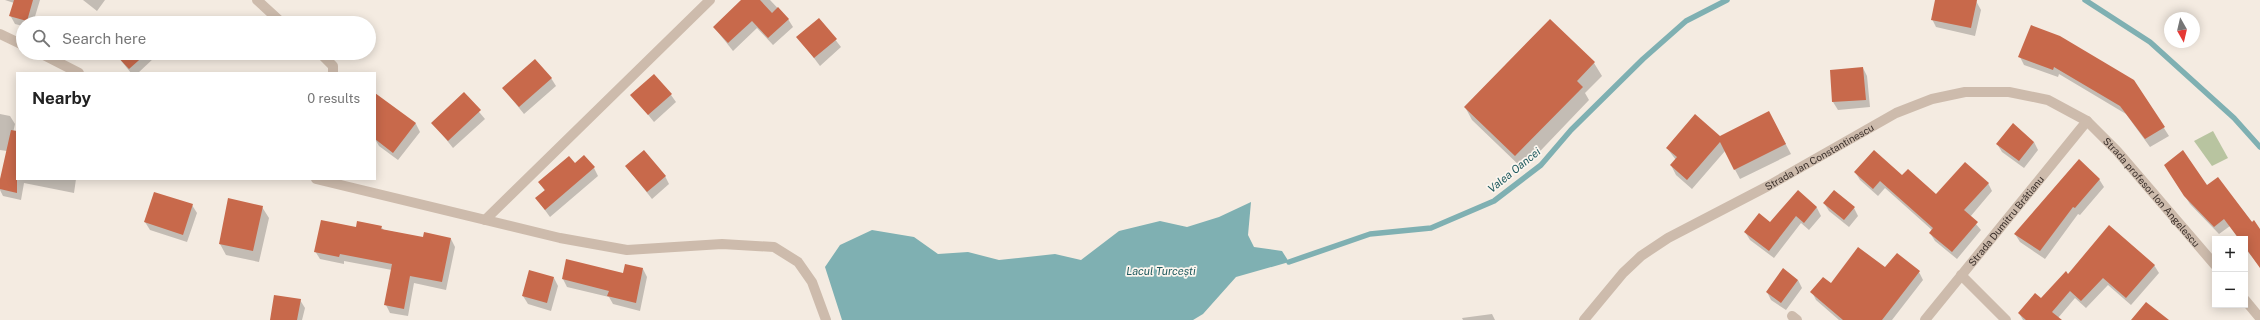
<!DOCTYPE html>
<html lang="en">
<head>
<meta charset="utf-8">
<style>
	:root { --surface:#fff; --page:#f2f2f2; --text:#222; --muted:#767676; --line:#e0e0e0 }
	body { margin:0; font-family:"Public Sans",sans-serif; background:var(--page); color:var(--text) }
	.controls { position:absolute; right:12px; bottom:12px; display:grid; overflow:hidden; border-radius:0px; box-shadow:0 2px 10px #0003 }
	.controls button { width:36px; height:36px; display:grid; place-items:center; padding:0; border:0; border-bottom:1px solid var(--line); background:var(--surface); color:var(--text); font:20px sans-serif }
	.compass { position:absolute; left:2164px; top:12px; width:36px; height:36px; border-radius:50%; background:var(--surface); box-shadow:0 2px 10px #0003; rotate:172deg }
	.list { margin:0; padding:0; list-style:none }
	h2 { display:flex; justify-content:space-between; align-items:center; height:52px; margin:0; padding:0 16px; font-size:17px }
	h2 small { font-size:13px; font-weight:400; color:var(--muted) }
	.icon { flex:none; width:22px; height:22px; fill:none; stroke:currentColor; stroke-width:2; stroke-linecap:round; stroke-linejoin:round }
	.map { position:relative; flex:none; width:2260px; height:320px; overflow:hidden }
	.search { position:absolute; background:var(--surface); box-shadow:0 2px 10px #0003; left:16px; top:16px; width:360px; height:44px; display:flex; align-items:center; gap:10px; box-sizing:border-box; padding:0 14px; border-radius:22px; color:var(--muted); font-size:15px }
	.panel { position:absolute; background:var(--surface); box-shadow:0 2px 10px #0003; left:16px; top:72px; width:360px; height:108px; border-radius:0px }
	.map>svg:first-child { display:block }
	.green { fill:#b8c4a0 }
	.water { fill:#7fb0b2 }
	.shadow { fill:#0003 }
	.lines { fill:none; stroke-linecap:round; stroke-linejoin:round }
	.stream { stroke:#7fb0b2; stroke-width:5.5 }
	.building { fill:#c8694b }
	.minor { stroke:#cdbbac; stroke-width:10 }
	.labels { text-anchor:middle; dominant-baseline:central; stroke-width:3.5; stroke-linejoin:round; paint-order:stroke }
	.street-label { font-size:10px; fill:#3b302b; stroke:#fbf5ee }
	.water-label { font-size:11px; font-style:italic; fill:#1f5a5e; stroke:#fbf5ee }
</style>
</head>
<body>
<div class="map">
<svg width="2260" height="320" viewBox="0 0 2260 320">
	<rect width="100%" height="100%" fill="#f4ebe1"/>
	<path class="green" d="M2213 131 2228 158 2212 166 2194 141Z"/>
	<path class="water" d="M1251 202 1248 235 1254 247 1282 251 1289 262 1236 277 1203 314 1193 320H842L825 267 840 245 872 230 914 237 938 254 968 252 999 260 1055 254 1081 260 1119 231 1160 221 1187 227 1219 217Z"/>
	<path class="shadow" d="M5 0H40L33 23H23V26L15 24 10 15 14 3Z
		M83 0H105L97 11Z
		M743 0H770L788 19 793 27 773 45 757 28 733 51 714 27Z
		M1936 0 1976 1 1981 10 1975 36 1936 27 1932 19Z
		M819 19 841 47 820 66 798 37Z
		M1550 20 1594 63 1602 76 1585 93 1589 100 1523 169 1472 120 1465 107Z
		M115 53H151L154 58 138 73H131Z
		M2020 57 2134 81 2169 136 2150 147 2126 114 2059 74 2058 77 2024 65Z
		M1863 68 1867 76 1870 107 1838 110 1833 102 1831 71Z
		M551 78 556 86 524 114 503 88Z
		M464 94 485 119 453 148 433 123Z
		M375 95 416 124 420 132 398 160 379 146 375 139Z
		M632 95H671L676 102 654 122Z
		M0 114 10 116 15 124 9 151 17 153V179H76L74 193 24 183 21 200 3 196 0 190V183L7 151 0 150Z
		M1774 122 1791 154 1740 179 1725 151 1692 189 1676 175 1671 165 1676 160 1667 148 1720 137Z
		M2034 142 2038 150 2024 168 2002 152 1997 144Z
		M575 165 594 168 598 176 550 217 536 198 545 191 539 182Z
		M626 166 665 176 669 184 652 199Z
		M1855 172 1903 177 1936 196 1988 183 1992 191 1970 217 1981 230 1957 259 1935 241 1930 233 1932 230 1885 188 1878 196 1860 180Z
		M2170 173 2207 186 2218 179 2260 232V267L2245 248V239H2239L2230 226 2219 234 2190 204Z
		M2099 179 2104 187 2080 215 2078 214 2045 259 2020 242 2015 234Z
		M1798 191 1817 208 1821 216 1809 230 1801 223 1774 258 1750 240 1745 232 1770 223Z
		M1824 203 1854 208 1858 216 1849 227 1829 211Z
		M192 205 197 213 187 242 150 230 145 222Z
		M262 207 269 218 259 262 226 255 220 244Z
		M381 227 384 230 423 238 451 239 455 247 446 290 414 283 408 316 390 313 386 305 392 270 344 261V264L320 259 315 251 357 228Z
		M2154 265 2159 273 2131 305 2108 285 2086 308 2075 298 2058 318 2060 320H2023L2019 313 2041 299 2068 275Z
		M643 269 647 277 640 311 613 304 609 297 567 287 563 279 624 274Z
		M1885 269 1919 272 1923 280 1892 320H1839L1816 300 1812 292Z
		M554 278 558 286 551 311 528 304 523 296Z
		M1798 280 1802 288 1786 310 1771 300 1767 292Z
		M300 300 305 308 302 320H271Z
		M1492 314 1495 320H1463L1462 318Z"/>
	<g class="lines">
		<path class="stream" d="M2085 0 2150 42 2234 118 2260 147
			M1289 262 1370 234 1431 228 1494 201 1541 165 1571 130 1643 59 1686 21 1727 0"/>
	</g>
	<path class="building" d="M14 0H33L27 21 9 16Z
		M741 0H760L772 13 778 7 789 19 768 38 752 21 728 43 713 27Z
		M1935 0H1977L1971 28 1931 20Z
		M819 18 837 39 814 58 796 37Z
		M1550 19 1595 62 1577 81 1583 87 1515 156 1464 107Z
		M2031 25 2060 36 2134 80 2165 127 2145 139 2120 106 2054 67 2053 70 2018 57Z
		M114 53H147L129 69Z
		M535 59 552 78 519 107 502 88Z
		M1863 67 1866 100 1832 102 1830 70Z
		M654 74 672 94 648 115 630 95Z
		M464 92 481 110 448 141 431 123Z
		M375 93 416 123 393 153 375 139Z
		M1769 111 1786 144 1734 170 1720 142 1687 180 1670 165 1677 157 1666 148 1695 114 1720 136Z
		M2013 123 2034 142 2019 161 1996 144Z
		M11 130 17 131V193L0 189V179Z
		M644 150 666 176 647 192 625 166Z
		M1874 150 1902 175 1908 169 1936 194 1965 162 1989 183 1964 210 1978 222 1952 252 1929 233 1933 228 1880 181 1873 189 1854 172Z
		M2183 150 2207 185 2218 177 2252 222 2254 220 2260 229V268L2245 247V239H2239L2224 219 2214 227 2184 196 2164 165Z
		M584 155 595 167 545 210 535 198 545 190 538 182 569 156 575 163Z
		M2079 159 2100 179 2075 208 2073 207 2040 251 2014 234Z
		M1798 190 1817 207 1804 223 1796 216 1769 251 1744 232 1759 213 1770 222Z
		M1834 190 1855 207 1844 220 1823 203Z
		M154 192 193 204 183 235 144 222Z
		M228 198 263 206 253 251 219 244Z
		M321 220 356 227 357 221 382 226 381 229 423 237 424 232 451 238 442 282 410 276 404 309 384 305 392 264 340 254 339 257 314 252Z
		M2109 225 2155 265 2126 298 2103 278 2081 301 2070 291 2052 312 2062 320H2026L2018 313 2035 293 2041 298 2066 271 2068 274Z
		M1858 247 1885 267 1897 253 1920 271 1882 320H1843L1810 292 1823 277 1831 283Z
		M566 259 623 273 625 264 643 268 636 303 607 296 609 291 562 279Z
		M1783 268 1798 280 1781 303 1766 292Z
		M529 270 554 277 547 303 522 296Z
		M274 295 301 299 297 320H270Z
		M2146 302 2169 320H2131Z"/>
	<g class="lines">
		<g class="minor">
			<path d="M257 0 282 23"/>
			<path d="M0 34 23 45"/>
			<path d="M40 53 79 73"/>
			<path d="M320 53 333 66V73"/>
			<path d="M316 179 560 238 627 250 722 244 774 247 798 262 812 282 826 320"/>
			<path d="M485 220 710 0"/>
			<path d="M1961 275 2006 320"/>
			<path d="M2245 300 2260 318"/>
			<path d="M1792 316 1797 320"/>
			<path id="s1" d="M1584 320 1623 273 1641 256 1668 238 1768 186 1896 113 1932 99 1965 92H2009L2048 100 2087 121 2117 151 2215 265"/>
			<path id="s2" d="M1925 320 2087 121"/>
		</g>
	</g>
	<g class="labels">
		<g class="street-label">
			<text stroke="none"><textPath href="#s1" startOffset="290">Strada Jan Constantinescu</textPath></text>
			<text stroke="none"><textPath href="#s1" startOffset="675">Strada profesor Ion Angelescu</textPath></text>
			<text stroke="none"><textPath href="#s2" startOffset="128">Strada Dumitru Brătianu</textPath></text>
		</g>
		<g class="water-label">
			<text transform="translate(1514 170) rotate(-39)">Valea Oancei</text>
			<text x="1161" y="271">Lacul Turcești</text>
		</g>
	</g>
</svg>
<div class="controls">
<button>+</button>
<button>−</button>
</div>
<svg class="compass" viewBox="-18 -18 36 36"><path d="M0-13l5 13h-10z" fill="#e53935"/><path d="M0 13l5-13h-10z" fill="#767676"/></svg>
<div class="search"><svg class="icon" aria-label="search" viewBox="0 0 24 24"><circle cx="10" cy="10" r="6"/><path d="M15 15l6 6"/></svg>Search here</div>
<section class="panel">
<h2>Nearby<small>0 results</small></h2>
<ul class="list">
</ul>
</section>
</div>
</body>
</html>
